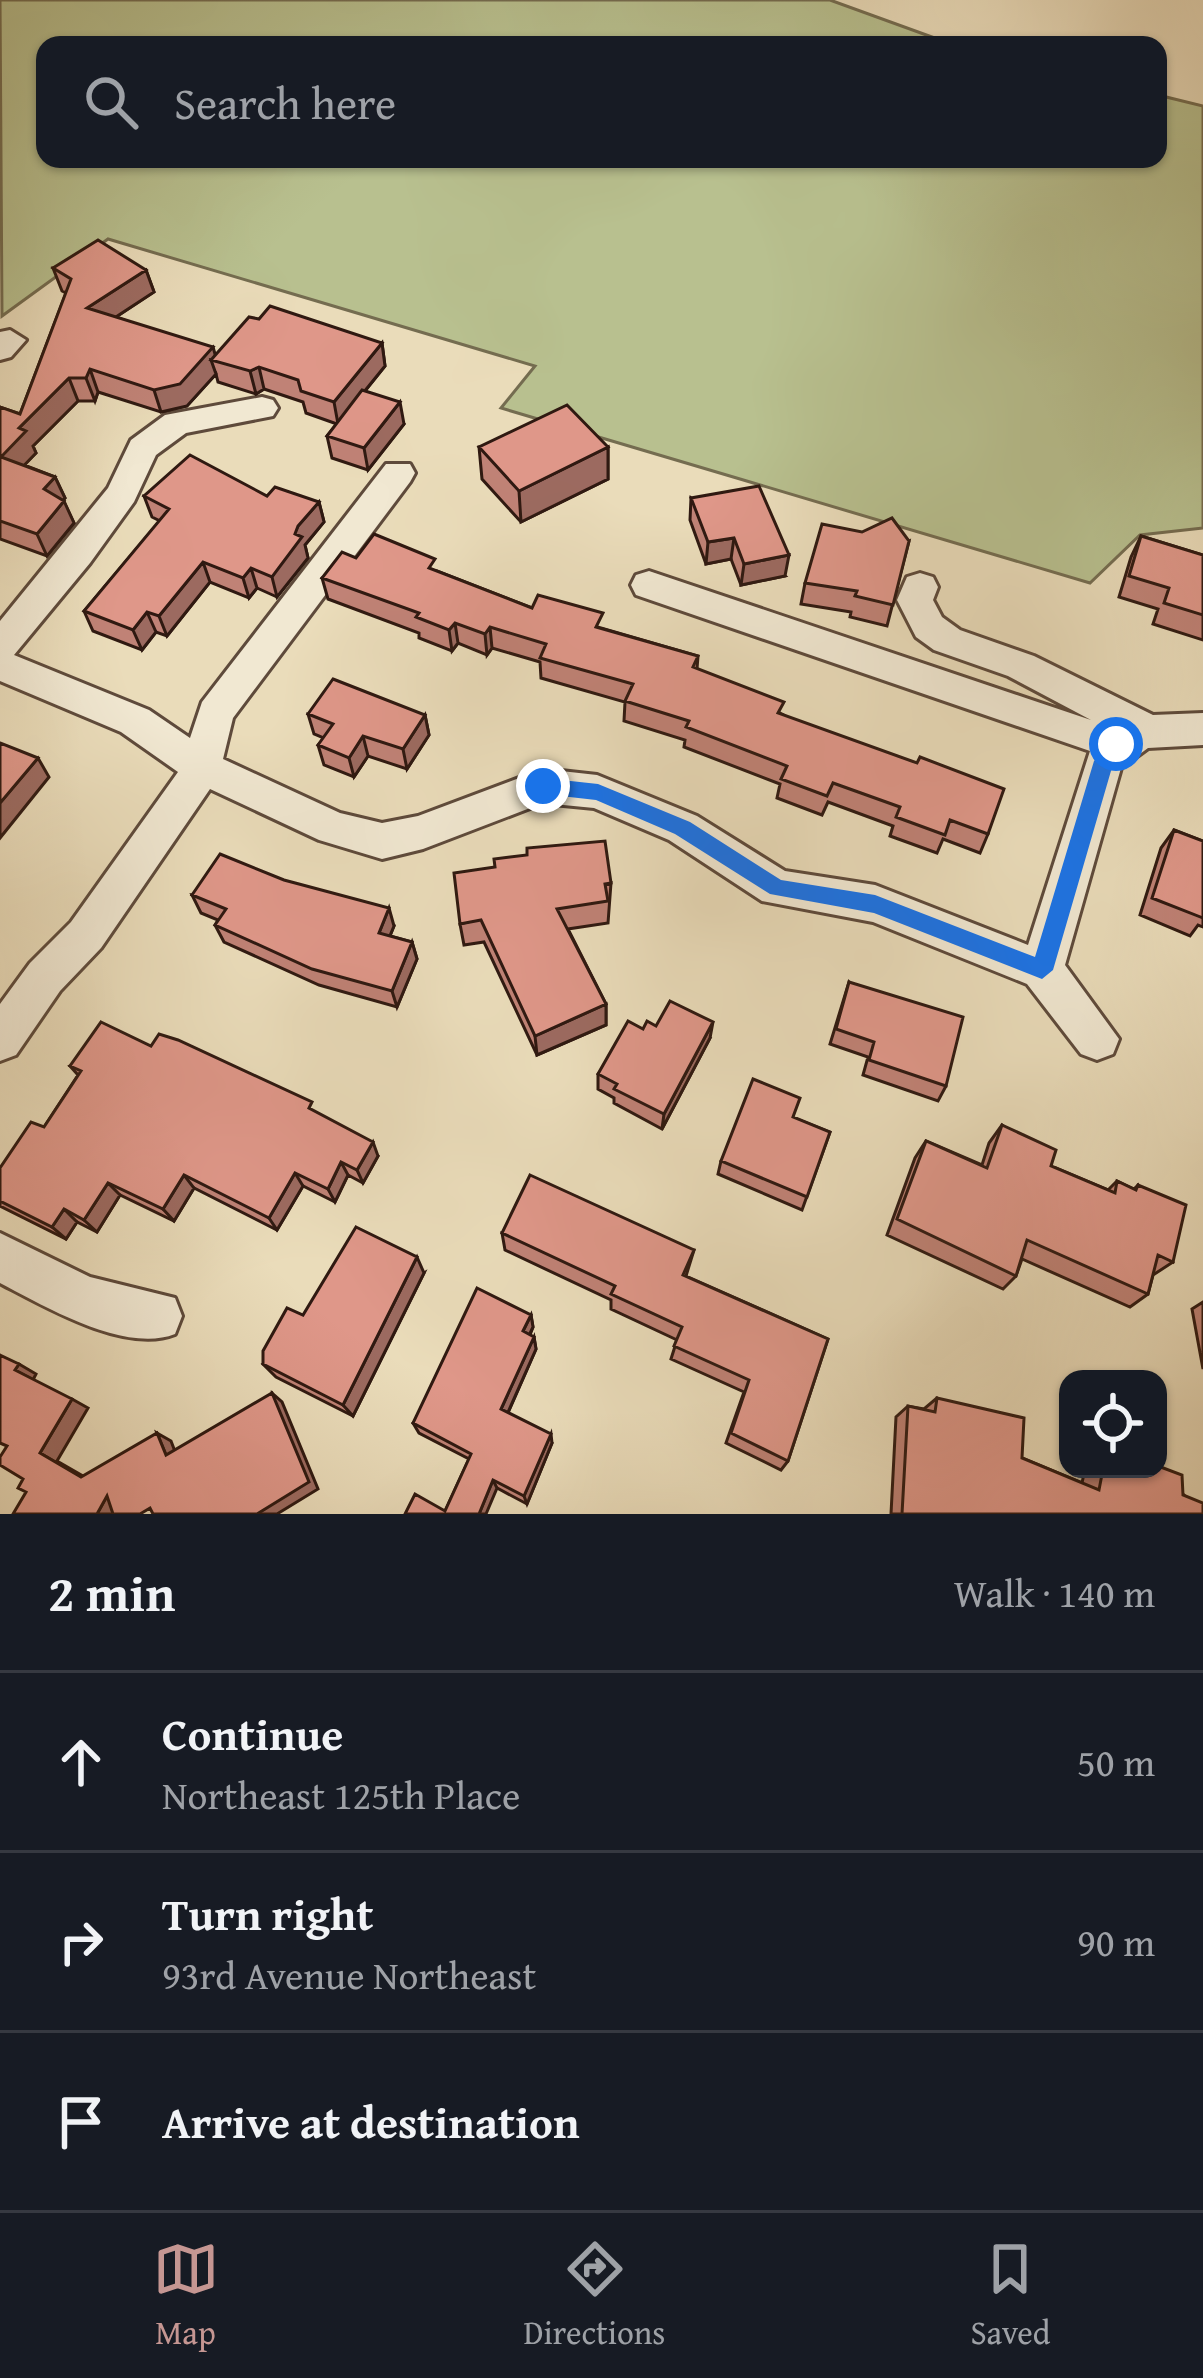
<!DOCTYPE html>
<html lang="en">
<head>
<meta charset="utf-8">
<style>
	:root { --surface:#171b24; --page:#20242c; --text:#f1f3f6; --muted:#9ea1a6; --line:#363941; --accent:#c59692 }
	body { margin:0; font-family:"Gentium Book Plus",serif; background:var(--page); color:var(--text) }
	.controls { position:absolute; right:36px; bottom:36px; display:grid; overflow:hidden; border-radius:24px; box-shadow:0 3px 9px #0004 }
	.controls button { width:108px; height:108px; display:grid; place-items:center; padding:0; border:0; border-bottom:3px solid var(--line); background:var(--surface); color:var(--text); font:60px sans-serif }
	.stop { position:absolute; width:36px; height:36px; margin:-27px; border:9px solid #1a73e8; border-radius:50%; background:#fff }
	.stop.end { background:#1a73e8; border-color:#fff; box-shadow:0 3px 12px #0008 }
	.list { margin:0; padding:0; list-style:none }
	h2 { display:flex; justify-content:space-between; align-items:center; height:156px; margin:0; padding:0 48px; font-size:51px }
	h2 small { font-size:39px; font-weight:400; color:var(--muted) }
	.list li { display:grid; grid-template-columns:78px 1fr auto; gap:36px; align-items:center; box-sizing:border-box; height:180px; padding:0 48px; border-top:3px solid var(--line) }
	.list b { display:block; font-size:45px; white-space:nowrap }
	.list p { margin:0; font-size:39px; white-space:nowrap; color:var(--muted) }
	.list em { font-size:39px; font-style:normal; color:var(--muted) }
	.icon { flex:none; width:66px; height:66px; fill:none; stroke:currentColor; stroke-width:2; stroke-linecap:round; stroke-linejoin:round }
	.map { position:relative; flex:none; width:1203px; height:1514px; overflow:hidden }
	.search { position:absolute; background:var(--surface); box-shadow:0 3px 9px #0004; left:36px; right:36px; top:36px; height:132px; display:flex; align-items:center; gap:30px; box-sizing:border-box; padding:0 42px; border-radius:24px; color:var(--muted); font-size:45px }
	.sheet { height:696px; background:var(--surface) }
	nav { display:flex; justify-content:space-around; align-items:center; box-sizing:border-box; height:168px; border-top:3px solid var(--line); background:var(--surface); font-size:33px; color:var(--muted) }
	nav a { display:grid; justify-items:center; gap:6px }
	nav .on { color:var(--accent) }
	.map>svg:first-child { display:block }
	.green { fill:#b8c08f; stroke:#746c50; stroke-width:3 }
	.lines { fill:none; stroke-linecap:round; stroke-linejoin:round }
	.minor-casing { stroke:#5e4a3b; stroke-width:6 }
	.minor { fill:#f1e8d2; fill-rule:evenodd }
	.wall { fill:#c08276; stroke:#2f1911; stroke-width:3 }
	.shaded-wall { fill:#9c6a60; stroke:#2f1911; stroke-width:3 }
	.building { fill:#df9789; stroke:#2f1911; stroke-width:3 }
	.route { fill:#1a73e8 }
</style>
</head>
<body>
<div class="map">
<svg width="1203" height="1514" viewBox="0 0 1203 1514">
	<rect width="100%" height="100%" fill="#eadcba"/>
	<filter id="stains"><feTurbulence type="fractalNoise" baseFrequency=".00167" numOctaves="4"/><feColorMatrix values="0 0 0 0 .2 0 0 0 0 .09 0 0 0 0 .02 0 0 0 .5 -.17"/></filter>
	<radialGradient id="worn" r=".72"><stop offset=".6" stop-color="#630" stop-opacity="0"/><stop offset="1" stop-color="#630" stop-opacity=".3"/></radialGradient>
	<path class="green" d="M0 0H830L954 45H45V159H1158V95L1203 106V528L1140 535 1090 583 501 408 535 366 108 239 2 316Z"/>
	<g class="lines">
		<defs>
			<path id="minor" d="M10 330 26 340 11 357 0 360V332Z
				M262 397 273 400 278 408 273 416 186 433 156 455 134 502 90 563 14 655 149 710 190 738 202 702 386 464H410L415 473 410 482 233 718 223 759 340 813 382 823 418 816 543 769 597 775 697 816 785 871 875 885 1028 945 1090 751 636 595 631 585 636 575 649 571 1091 720 1008 676 934 650 916 637 897 600 907 577 920 573 933 577 938 587 933 600 942 617 960 630 1034 656 1153 715 1203 713V745L1148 748 1121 768 1065 965 1119 1039 1113 1054 1097 1060 1081 1054 1027 984 873 922 762 901 669 840 594 808 543 803 423 849 382 859 319 840 210 789 101 948 60 991 16 1055 0 1061V1004L30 963 71 922 178 772 121 732 0 681V621L108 488 131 440 165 415Z
				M0 1233 90 1277 175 1298 182 1316 175 1334C125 1354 44 1306 0 1283Z"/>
		</defs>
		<use href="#minor" class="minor-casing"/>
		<use href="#minor" class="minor"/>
	</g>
	<path class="wall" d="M53 268 146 270 154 292 116 317 215 355 382 343 385 366 365 391 404 424 368 470 332 458 327 436 337 424 306 413 303 402 264 389 256 394 218 382 216 374 187 406 161 412 98 392 95 401H78L33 446 36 453 24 465 55 477 65 498 63 500 74 523 47 556 0 539V407L20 414 66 293 62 291Z
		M479 447H608V479L521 522 482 479Z
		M144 496H267L319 502 324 522 305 545 308 558 277 597 257 588 249 598 210 582 167 636 156 632 142 650 93 631 84 611 160 521 152 517Z
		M691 498 785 576 741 585 731 559 706 564 690 520Z
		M1141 536 1203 555V640L1153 624 1158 609 1119 597 1131 557Z
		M909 541 887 626 850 617 851 612 801 604 805 583Z
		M356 558 437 571 532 608 698 656 697 669 782 714 988 834 980 853 943 839 937 853 890 836 893 826 828 802 822 815 777 798 780 784 684 747 685 740 624 721 625 702 541 678 540 662 492 648 487 655 458 643 452 651 419 638V633L328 599 322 578Z
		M308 714 425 715 429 735 407 769 368 756 354 777 324 765 318 745 324 738 314 734Z
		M1174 830 1203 841V927L1198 925 1190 936 1140 915 1161 848Z
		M611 883 608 923 568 929 606 1004V1025L537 1055 484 942 464 945 460 924Z
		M192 895 394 926 390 936 412 942 417 959 397 1007 319 985 224 942 215 925 218 920 201 913Z
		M849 982 946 1086 938 1101 863 1075 868 1057 830 1044Z
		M656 1026 710 1038 662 1129 614 1103V1098L598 1089V1074L643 1029Z
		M151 1046 317 1113 378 1156 363 1183 348 1175 335 1202 303 1186 277 1230 194 1188 174 1221 120 1195 97 1232 77 1222 66 1239 0 1206V1168L44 1127 78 1075 70 1066Z
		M794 1118 830 1132 802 1210 718 1174 721 1161Z
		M1002 1125 1051 1166 1108 1190 1117 1181 1134 1189 1138 1185 1173 1262 1153 1275 1148 1294 1130 1307 1022 1259 1016 1276 1003 1289 887 1235 915 1158 926 1141 982 1165 989 1143Z
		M502 1233 694 1250 686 1276 828 1339 788 1461 781 1470 726 1443 744 1392 671 1359 677 1340 611 1309V1300L505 1250Z
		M424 1273 353 1416 276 1377 263 1364Z
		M1203 1302V1369L1192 1309Z
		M531 1315 533 1327 530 1335 534 1337 536 1349 508 1413 552 1443 527 1504 497 1488 445 1511 469 1459 419 1433 413 1423Z
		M937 1398 1022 1458 1082 1483 1085 1469H1158L1203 1514H891L896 1417 908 1406 924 1409Z"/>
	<path class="shaded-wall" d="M146 270 154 292 96 330 87 308Z
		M382 343 385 366 338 424 334 402Z
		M213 347 217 361 211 360 216 374 187 406 161 412 154 390Z
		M259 367 264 389 256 394 250 371Z
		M90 369 98 392 95 401 86 378Z
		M69 378 78 401 33 446 36 453 11 479 1 457 19 428Z
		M400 402 404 424 368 470 364 448Z
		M608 447V479L521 522 519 491Z
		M55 477 65 498 54 511 44 489Z
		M64 501 74 523 47 556 37 534Z
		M319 502 324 522 305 545 308 558 277 597 272 577 298 526Z
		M734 538 731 559 706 564 708 542Z
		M789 555 785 576 741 585 744 564Z
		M203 562 210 582 167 636 159 616Z
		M251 568 257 588 249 598 243 578Z
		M147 612 156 632 142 650 133 630Z
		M455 623 458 643 452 651 449 630Z
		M490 627 492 648 487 655 485 634Z
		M425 715 429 735 407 769 403 749Z
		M363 736 368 756 354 777 349 758Z
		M38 758 49 777 0 838V803Z
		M389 908 394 926 384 950 379 933Z
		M412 942 417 959 397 1007 392 991Z
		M606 1004V1025L537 1055 535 1036Z
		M713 1022 710 1038 662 1129 664 1114Z
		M373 1142 378 1156 363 1183 357 1170Z
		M341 1162 348 1175 335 1202 328 1189Z
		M295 1173 303 1186 277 1230 269 1218Z
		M184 1175 194 1188 174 1221 163 1209Z
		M108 1183 120 1195 97 1232 84 1220Z
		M64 1209 77 1222 66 1239 52 1227Z
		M417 1257 424 1273 353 1416 343 1405Z
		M531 1315 533 1327 525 1344 523 1331Z
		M534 1337 536 1349 505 1419 501 1409Z
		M19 1364 36 1374 33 1380 15 1370Z
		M272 1393 282 1402 318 1489 277 1514H257Z
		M72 1399 88 1408 57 1461 97 1484 81 1477 40 1453Z
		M157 1433 171 1441 179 1462 166 1455Z
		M551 1434 552 1443 527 1504 524 1496Z
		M493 1480 497 1488 486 1514H479Z
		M107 1496 116 1514H97Z"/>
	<path class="building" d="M98 240 146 270 87 308 213 347 180 384 154 390 90 369 86 378H69L19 428 26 431 1 457 55 477 44 489 64 501 37 534 0 521V407L20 414 71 279 53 268Z
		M270 306 382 343 334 402 301 391 298 380 259 367 250 371 211 360 249 317 259 319Z
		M362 390 400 402 364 448 327 436Z
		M567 405 608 447 519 491 479 447Z
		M190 455 267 496 275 487 319 502 298 526 295 534 302 537 272 577 251 568 243 578 203 562 159 616 147 612 133 630 84 611 169 509 144 496Z
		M759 486 789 555 744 564 734 538 708 542 691 498Z
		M892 518 909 541 893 605 855 596 857 591 805 583 822 524 862 532Z
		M374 534 435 559 429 568 532 608 538 595 603 613 596 627 698 656 693 667 784 702 778 713 917 763 920 757 1004 789 988 834 950 820 945 835 896 817 900 807 833 783 827 796 781 779 787 766 686 727 689 721 625 701 633 684 540 658 546 644 490 627 485 634 455 623 449 630 416 617 419 613 322 578 342 552 356 558Z
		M1141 536 1203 555V615L1164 603 1169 588 1129 576Z
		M333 679 425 715 403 749 363 736 349 758 318 745 333 724 308 714Z
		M0 743 38 758 0 803Z
		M1174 830 1203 841V918L1152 898Z
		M605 841 611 883 605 884 608 901 557 909 606 1004 535 1036 481 920 460 924 454 873 495 867 494 859 527 855V848Z
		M220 854 284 880 389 908 379 933 412 942 392 991 312 969 215 925 226 909 192 895Z
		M849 982 963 1017 946 1086 869 1060 874 1042 836 1029Z
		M670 1001 713 1022 664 1114 614 1089 617 1084 598 1074 628 1021 643 1029 647 1021 656 1026Z
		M101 1022 151 1046 159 1034 178 1040 312 1102 309 1108 373 1142 357 1170 341 1162 328 1189 295 1173 269 1218 184 1175 163 1209 108 1183 84 1220 64 1209 52 1227 0 1201V1168L31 1122 44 1127 81 1071 70 1066Z
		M753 1079 800 1098 793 1117 830 1132 807 1197 721 1161Z
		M1002 1125 1056 1150 1051 1166 1115 1193 1117 1181 1136 1190 1138 1185 1186 1205 1173 1262 1158 1255 1148 1294 1027 1240 1016 1276 897 1219 926 1141 987 1168Z
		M530 1175 694 1250 683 1275 828 1339 788 1461 731 1433 749 1380 674 1346 682 1327 611 1294 615 1286 502 1233Z
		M356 1227 417 1257 343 1405 263 1364V1351L287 1308 303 1315Z
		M477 1288 531 1315 523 1331 534 1337 501 1409 551 1434 524 1496 493 1480 479 1514H405L415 1494 445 1511 471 1454 413 1423Z
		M0 1355 19 1364 15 1370 72 1399 40 1453 81 1477 157 1433 166 1455 272 1393 309 1482 257 1514H153L150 1508 140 1514H113L107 1496 97 1514H13L26 1492 18 1488 23 1479 0 1465V1457L7 1446 0 1443Z
		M937 1398 1024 1418 1022 1458 1099 1490 1103 1469H1158V1466L1182 1475 1183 1495 1203 1503V1514H902L908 1406 935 1412Z"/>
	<path class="route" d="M1116 736 1126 744 1113 764 1053 970 1042 979 874 913 770 894 675 834 596 800 543 794 533 786 543 778 598 784 690 822 781 880 875 895 1035 957 1094 761Z"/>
	<rect width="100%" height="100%" filter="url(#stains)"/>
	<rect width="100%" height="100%" fill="url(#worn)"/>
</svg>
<div class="controls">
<button><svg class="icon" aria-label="locate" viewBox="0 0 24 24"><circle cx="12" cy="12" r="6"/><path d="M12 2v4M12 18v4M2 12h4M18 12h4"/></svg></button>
</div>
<div class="stop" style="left:1116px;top:744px"></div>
<div class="stop end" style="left:543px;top:786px"></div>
<div class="search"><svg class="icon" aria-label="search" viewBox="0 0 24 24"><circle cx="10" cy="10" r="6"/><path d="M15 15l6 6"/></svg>Search here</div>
</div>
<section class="sheet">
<h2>2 min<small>Walk · 140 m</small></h2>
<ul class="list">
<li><svg class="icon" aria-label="ahead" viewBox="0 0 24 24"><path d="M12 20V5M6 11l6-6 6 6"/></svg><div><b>Continue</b><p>Northeast 125th Place</p></div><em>50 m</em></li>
<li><svg class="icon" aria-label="right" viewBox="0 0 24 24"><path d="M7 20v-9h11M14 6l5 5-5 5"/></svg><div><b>Turn right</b><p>93rd Avenue Northeast</p></div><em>90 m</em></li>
<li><svg class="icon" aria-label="arrive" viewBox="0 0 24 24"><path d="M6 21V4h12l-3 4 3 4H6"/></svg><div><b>Arrive at destination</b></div></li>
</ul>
</section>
<nav>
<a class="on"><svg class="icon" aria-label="map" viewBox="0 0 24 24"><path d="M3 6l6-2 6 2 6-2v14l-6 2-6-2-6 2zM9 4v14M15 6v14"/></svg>Map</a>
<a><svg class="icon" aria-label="directions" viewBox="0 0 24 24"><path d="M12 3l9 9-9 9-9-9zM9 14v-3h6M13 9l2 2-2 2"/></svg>Directions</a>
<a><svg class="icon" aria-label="saved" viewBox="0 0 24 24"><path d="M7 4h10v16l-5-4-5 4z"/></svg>Saved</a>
</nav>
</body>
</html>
